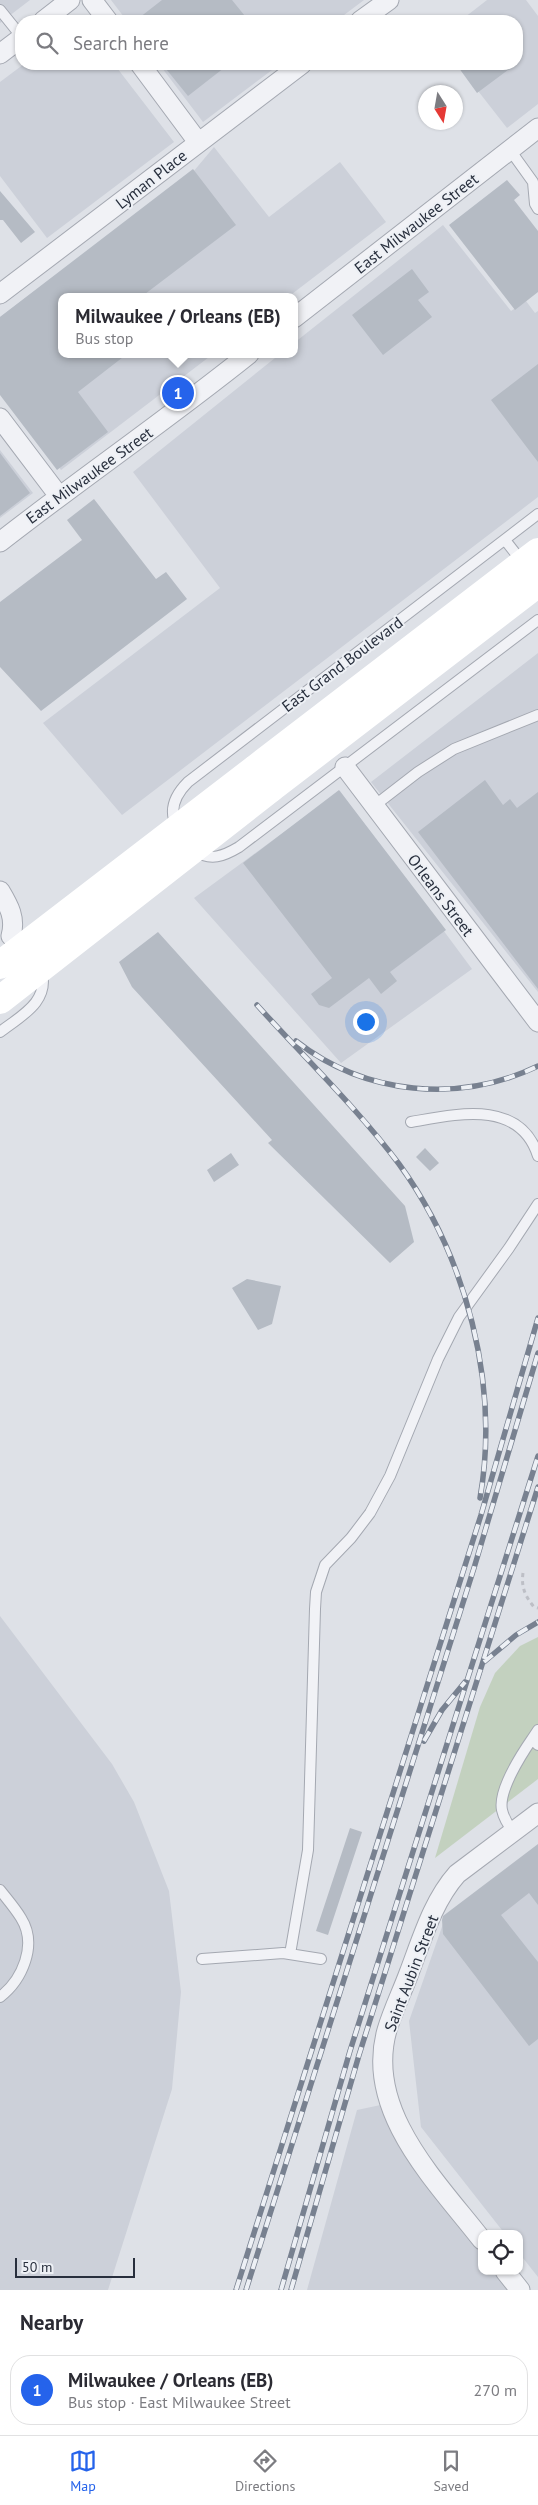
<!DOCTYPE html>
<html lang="en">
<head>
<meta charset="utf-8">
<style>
	:root { --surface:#fff; --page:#f2f2f3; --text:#2b2b33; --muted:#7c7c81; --line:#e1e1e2; --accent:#2563eb }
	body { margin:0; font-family:"PT Sans",sans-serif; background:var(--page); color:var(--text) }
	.controls { position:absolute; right:15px; bottom:15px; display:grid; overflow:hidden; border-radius:10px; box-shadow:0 1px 4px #0004 }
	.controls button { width:45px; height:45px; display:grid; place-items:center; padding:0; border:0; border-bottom:1px solid var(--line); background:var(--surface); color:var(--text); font:25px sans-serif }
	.compass { position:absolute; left:418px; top:85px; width:45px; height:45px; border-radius:50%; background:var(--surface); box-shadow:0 1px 4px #0004; rotate:169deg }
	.scale { position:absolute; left:15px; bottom:12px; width:120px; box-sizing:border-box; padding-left:5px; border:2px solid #282f3d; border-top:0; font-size:14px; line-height:18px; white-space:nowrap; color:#282f3d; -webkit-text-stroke:4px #edf0f5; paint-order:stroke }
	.you { position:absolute; left:365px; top:1021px; width:18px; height:18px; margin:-12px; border:4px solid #fff; border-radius:50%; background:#1a73e8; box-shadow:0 0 0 8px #1a73e833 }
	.badge { display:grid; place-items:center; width:32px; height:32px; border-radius:50%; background:var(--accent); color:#fff; font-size:16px; font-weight:700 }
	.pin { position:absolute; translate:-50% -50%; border:2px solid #fff; box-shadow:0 1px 5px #0006 }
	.popup { position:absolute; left:58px; top:293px; width:240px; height:65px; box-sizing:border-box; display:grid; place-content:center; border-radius:10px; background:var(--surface); filter:drop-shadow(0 1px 4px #0005); font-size:16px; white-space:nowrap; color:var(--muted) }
	.popup b { font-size:19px; color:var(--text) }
	.popup::after { content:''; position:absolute; left:50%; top:100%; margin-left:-10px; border:10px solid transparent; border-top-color:var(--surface) }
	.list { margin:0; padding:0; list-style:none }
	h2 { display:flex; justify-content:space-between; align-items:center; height:65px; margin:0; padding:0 20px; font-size:21px }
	h2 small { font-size:16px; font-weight:400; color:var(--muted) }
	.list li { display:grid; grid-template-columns:32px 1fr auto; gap:15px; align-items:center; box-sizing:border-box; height:70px; margin:0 10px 10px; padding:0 10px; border:1px solid var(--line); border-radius:20px }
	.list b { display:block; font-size:19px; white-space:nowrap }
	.list p { margin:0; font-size:16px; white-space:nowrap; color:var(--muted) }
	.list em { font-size:16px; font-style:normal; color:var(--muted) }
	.icon { flex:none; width:28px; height:28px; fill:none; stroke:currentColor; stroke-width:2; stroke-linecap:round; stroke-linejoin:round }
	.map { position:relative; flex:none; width:538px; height:2290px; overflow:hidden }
	.search { position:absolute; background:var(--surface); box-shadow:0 1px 4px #0004; left:15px; right:15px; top:15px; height:55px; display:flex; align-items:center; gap:12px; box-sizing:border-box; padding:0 18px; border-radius:20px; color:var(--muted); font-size:19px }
	.sheet { height:145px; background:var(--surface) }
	nav { display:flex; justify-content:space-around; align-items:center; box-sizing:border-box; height:70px; border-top:1px solid var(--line); background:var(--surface); font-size:14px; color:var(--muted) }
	nav a { display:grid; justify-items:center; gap:2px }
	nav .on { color:var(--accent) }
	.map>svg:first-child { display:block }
	.built { fill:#ccd0d9 }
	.green { fill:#c3d1bf }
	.building { fill:#b5bbc4 }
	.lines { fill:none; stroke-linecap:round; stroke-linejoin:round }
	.service-casing { stroke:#a4a8b1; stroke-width:12 }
	.minor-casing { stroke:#a4a8b1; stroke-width:21 }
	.path { stroke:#bdbfc6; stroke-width:3; stroke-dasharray:4 4; stroke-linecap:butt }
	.service { stroke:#f1f2f6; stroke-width:10 }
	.minor { stroke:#f1f2f6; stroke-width:19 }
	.secondary { stroke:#fff; stroke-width:28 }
	.rail-casing { stroke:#788190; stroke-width:5.5 }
	.rail { stroke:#edf0f5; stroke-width:4; stroke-dasharray:11; stroke-linecap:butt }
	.secondary-bridge { stroke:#fff; stroke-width:28 }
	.labels { text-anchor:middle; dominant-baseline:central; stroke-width:4; stroke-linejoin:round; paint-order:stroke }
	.street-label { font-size:16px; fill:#282f3d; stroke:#edf0f5 }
</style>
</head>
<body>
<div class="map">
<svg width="538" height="2290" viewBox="0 0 538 2290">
	<rect width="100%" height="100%" fill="#dee1e7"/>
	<path class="built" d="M0 0H30L0 23Z
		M111 0H364L336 21H127Z
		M487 0H526L538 16V104L507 128 457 64H517V21H460Z
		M24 64H114L174 142 47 238 0 176V82Z
		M159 64H280L203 122Z
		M214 147 269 217 340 162 386 222 288 297H62V354H213L61 470 0 391V317L193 172Z
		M443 225 511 311 526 301 535 313 538 311V497L122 815 43 723 220 588 133 472 280 354H294V343Z
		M0 450 33 493 0 518Z
		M538 653V992L371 782Z
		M340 791 472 969 341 1063 194 898Z
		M0 1616 112 1764 134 1802 169 1891 181 1992 172 2089 108 2290H0Z
		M538 1848V2277L519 2253V2234H505L421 2127 409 2021 444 1921Z
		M390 2103 482 2240V2271H505L520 2290H307L357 2110Z"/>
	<path class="green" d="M538 1637V1779L435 1858 480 1707 495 1673 520 1646Z"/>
	<path class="building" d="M162 0H232L249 21H135Z
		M162 64H229L188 96Z
		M456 64H516L477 93Z
		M193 169 236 225 141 297H62V354H127L78 392 108 432 57 470 0 395V317Z
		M507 180 520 195 514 200 538 231V292L515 310 449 225Z
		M0 191 35 232 21 243 3 220H0Z
		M412 269 429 292 418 300 432 317 383 355 352 315Z
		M538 364V462L491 400Z
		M0 453 30 493 0 516Z
		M94 499 156 579 166 572 187 599 41 711 0 667V602L82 540 67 520Z
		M485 780 503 805 510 799 517 808 538 792V989L418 832Z
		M339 790 446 930 390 972 397 981 381 994 369 978 329 1008 319 1005 311 994 332 978 243 863Z
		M158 932 405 1206 414 1242 390 1263 268 1143 272 1140 132 987 119 962Z
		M425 1148 439 1163 430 1171 416 1157Z
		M231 1153 239 1165 214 1182 207 1170Z
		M247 1279 281 1286 272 1324 258 1330 232 1288Z
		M350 1828 362 1832 328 1935 316 1931Z
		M538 1844V1905L529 1893 501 1915 538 1962V2039L529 2046 443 1934 442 1920 443 1916Z"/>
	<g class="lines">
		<defs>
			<path id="service" d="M0 10 21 36
				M510 150 533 182 535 204 538 209
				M505 540 523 563
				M374 806 418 772 454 749 538 715
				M177 827C168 810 175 795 188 782L538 514
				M195 850C210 862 224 856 239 847L538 620
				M0 1032C21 1016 51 1001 41 970
				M411 1122C457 1114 520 1099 538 1156
				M538 1730 532 1739 538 1745
				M513 1831C508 1825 504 1819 502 1810 498 1791 521 1755 532 1739
				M0 1890C7 1899 15 1908 21 1918 38 1945 22 1980 0 1997
				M290 1954 308 1850 315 1609 316 1592 325 1565 351 1538 370 1513 390 1476 438 1359 459 1317 509 1248 538 1204
				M202 1959 283 1953 321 1959"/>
			<path id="minor" d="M92 0 108 21
				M43 21 70 0
				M360 21 389 0
				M0 54 21 38
				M140 64 198 142
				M0 294 302 64
				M294 318 538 128
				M0 418 59 496
				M0 542C82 478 168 419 249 354
				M345 767 538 1022
				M0 891C9 906 16 918 11 936
				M482 2240C437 2182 364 2111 387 2030 393 2010 402 1992 409 1973 422 1939 433 1901 457 1874L538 1813
				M505 2271 520 2290"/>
		</defs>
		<use href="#service" class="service-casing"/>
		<use href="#minor" class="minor-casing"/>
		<path class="path" d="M523 1573C521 1587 525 1596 534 1607L538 1608"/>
		<use href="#service" class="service"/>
		<use href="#minor" class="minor"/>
		<path class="secondary" d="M255 769 538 552
			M270 789 538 583"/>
		<defs>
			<path id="rail" d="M257 1005C303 1056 358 1109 399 1164 466 1256 500 1384 480 1498
				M296 1041C365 1095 459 1104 538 1066
				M484 1662 516 1635 538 1622
				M424 1741 442 1710 465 1682
				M236 2290 481 1515 538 1318
				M246 2290 474 1568 538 1353
				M281 2290 350 2051 538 1456
				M291 2290 359 2055 538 1487"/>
		</defs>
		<use href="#rail" class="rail-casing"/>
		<use href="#rail" class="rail"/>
		<path class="secondary-bridge" d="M0 965 255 769
			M0 1000 270 789"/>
	</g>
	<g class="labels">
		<g class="street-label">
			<text transform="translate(151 179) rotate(-38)">Lyman Place</text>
			<text transform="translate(416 223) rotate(-38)">East Milwaukee Street</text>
			<text transform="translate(89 475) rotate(-36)">East Milwaukee Street</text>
			<text transform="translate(342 664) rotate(-37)">East Grand Boulevard</text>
			<text transform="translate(441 895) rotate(53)">Orleans Street</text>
			<text transform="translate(411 1973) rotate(-69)">Saint Aubin Street</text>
		</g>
	</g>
</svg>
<div class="controls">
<button><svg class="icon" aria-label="locate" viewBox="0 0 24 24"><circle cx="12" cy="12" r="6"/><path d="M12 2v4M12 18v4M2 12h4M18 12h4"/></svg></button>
</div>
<svg class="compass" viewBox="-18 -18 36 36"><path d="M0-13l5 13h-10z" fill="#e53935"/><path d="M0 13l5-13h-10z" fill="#7c7c81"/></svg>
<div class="scale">50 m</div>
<div class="you"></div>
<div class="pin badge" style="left:178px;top:393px">1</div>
<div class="popup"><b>Milwaukee / Orleans (EB)</b>Bus stop</div>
<div class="search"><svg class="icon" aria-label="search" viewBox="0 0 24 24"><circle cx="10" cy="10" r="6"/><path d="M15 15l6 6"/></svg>Search here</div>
</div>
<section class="sheet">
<h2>Nearby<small></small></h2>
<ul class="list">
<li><span class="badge">1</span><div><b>Milwaukee / Orleans (EB)</b><p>Bus stop · East Milwaukee Street</p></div><em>270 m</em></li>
</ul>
</section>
<nav>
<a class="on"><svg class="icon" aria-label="map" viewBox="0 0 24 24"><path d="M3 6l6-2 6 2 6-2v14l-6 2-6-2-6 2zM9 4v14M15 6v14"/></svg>Map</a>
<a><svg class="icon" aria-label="directions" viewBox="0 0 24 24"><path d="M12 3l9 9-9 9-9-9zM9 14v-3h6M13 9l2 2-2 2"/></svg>Directions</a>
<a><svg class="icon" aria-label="saved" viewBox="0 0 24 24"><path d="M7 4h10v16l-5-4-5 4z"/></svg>Saved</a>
</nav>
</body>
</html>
